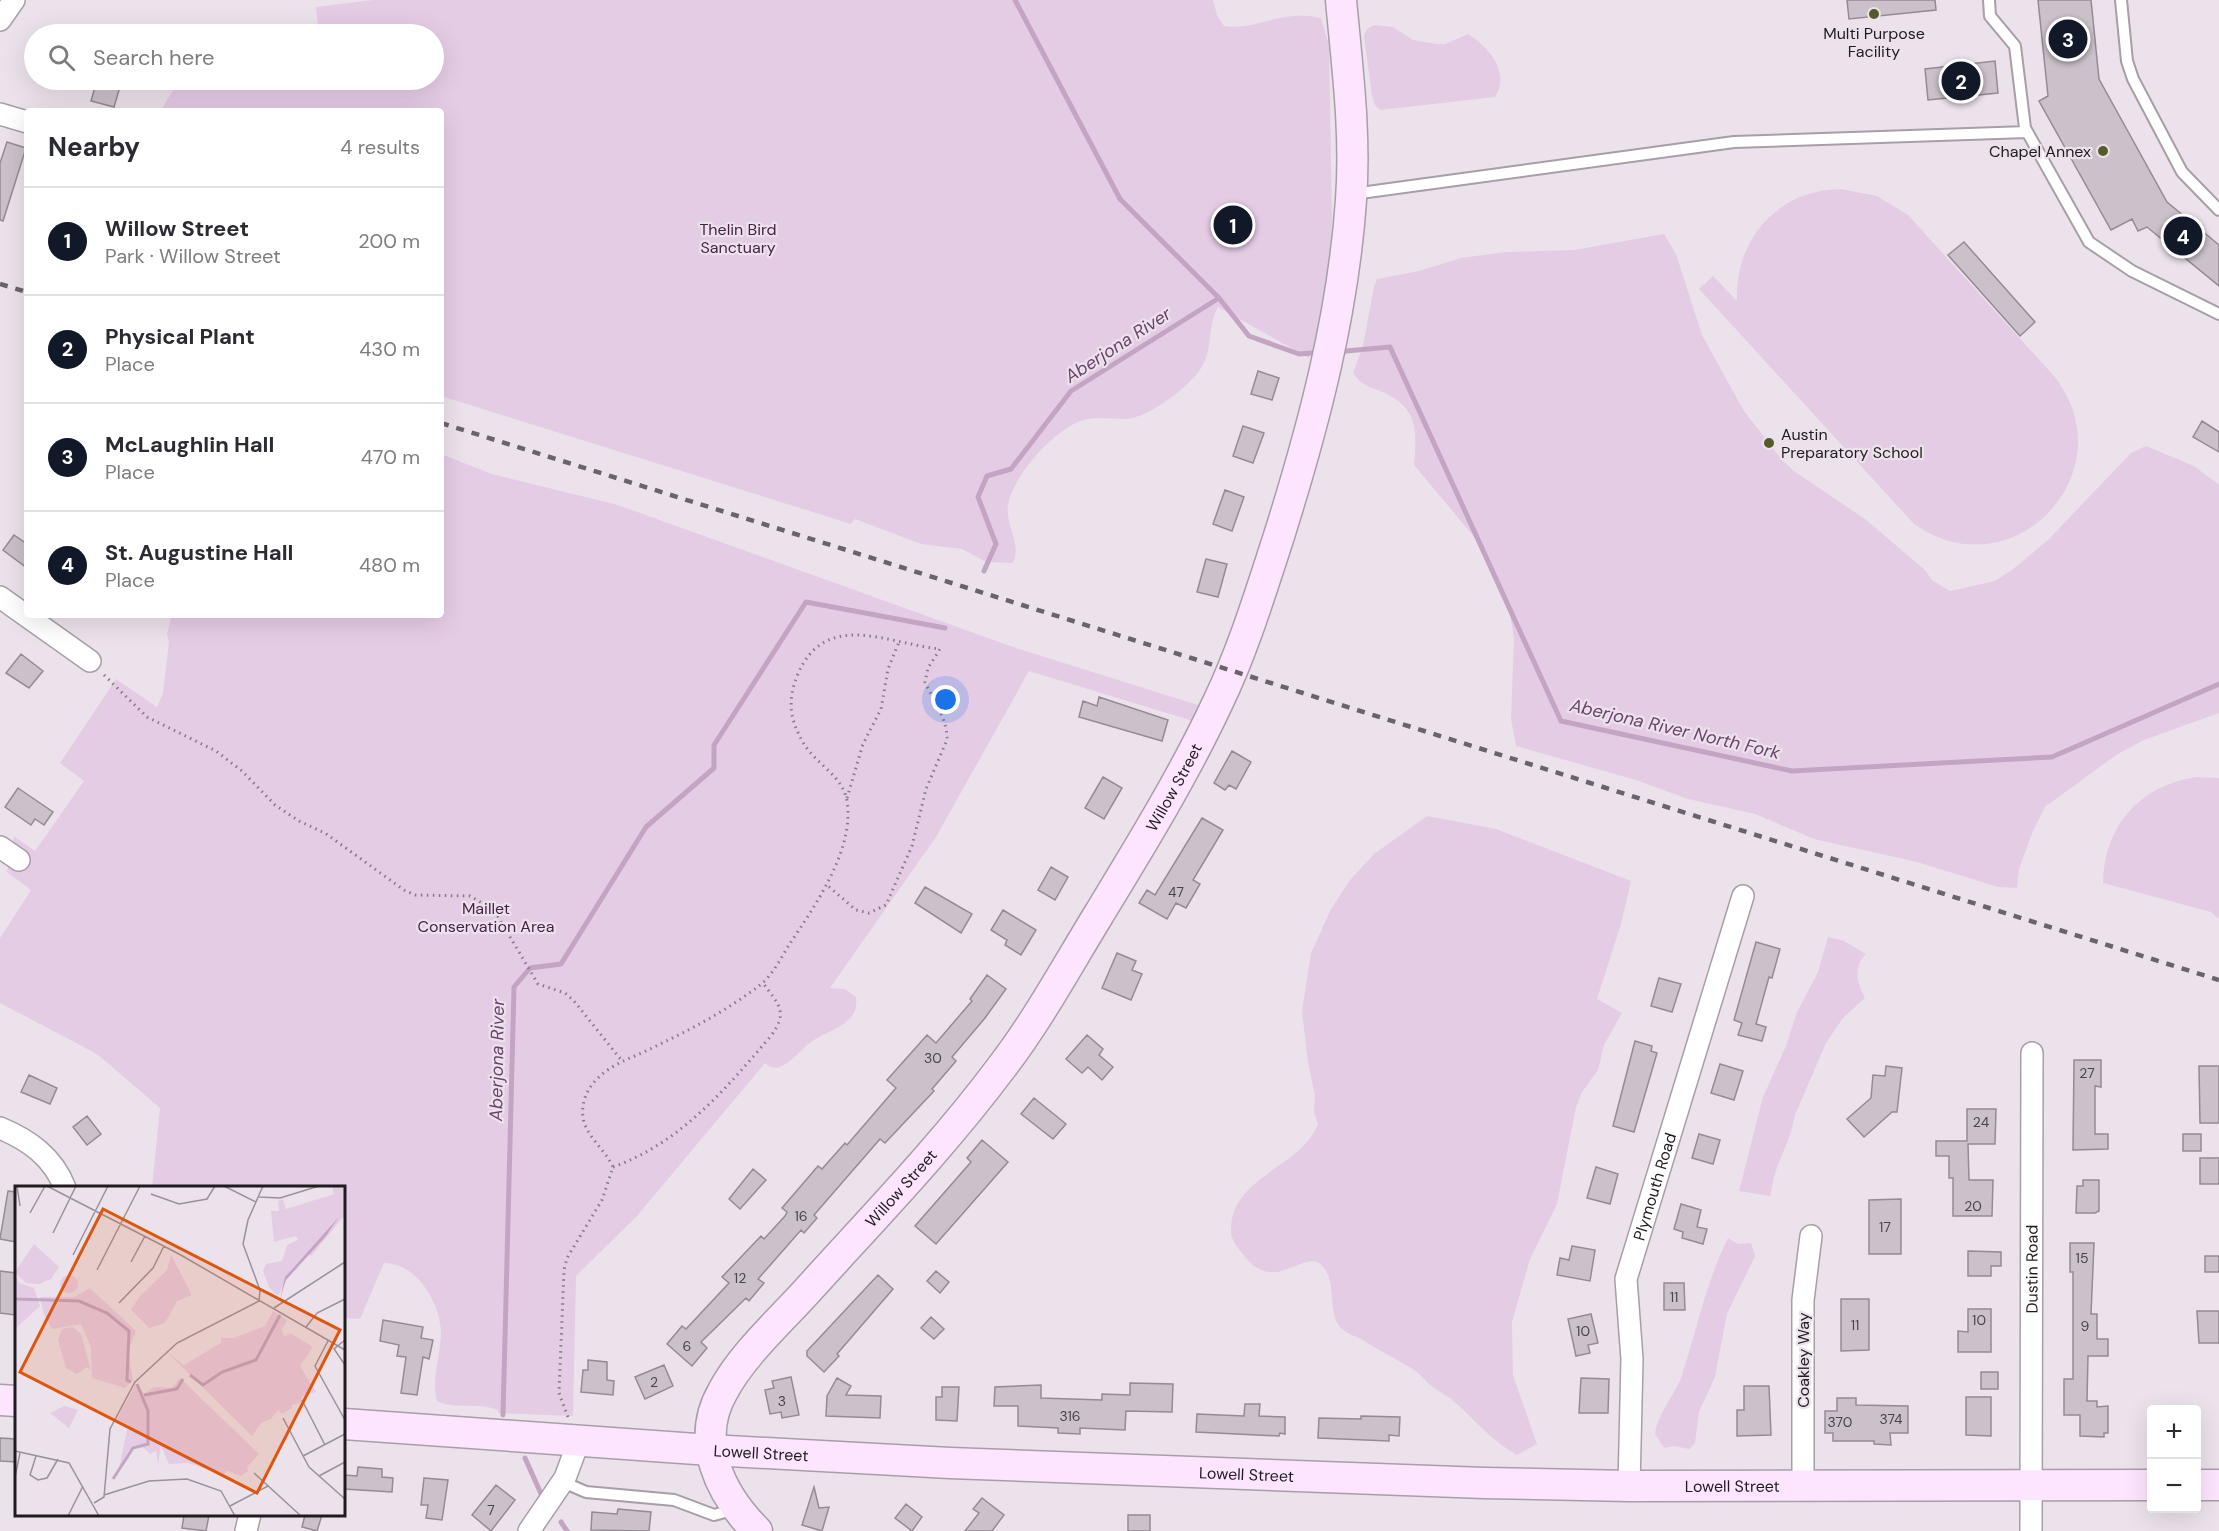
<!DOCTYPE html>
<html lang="en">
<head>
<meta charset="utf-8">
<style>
	:root { --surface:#fff; --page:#f2f2f3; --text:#2b2b33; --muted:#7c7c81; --line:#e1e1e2; --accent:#111827 }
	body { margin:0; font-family:"DM Sans",sans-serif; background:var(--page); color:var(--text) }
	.controls { position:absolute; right:18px; bottom:18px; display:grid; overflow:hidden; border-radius:6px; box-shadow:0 6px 24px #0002 }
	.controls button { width:54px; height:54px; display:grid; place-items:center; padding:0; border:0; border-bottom:2px solid var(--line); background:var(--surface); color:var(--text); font:30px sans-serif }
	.you { position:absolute; left:946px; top:700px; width:21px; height:21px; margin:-15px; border:4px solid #fff; border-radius:50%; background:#1a73e8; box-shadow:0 0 0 9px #1a73e833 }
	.badge { display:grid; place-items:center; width:39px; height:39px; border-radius:50%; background:var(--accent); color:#fff; font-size:20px; font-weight:700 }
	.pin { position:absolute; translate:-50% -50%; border:3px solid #fff; box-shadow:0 2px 6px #0006 }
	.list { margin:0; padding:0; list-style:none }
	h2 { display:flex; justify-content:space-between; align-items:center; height:78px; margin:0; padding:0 24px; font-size:26px }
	h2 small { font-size:20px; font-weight:400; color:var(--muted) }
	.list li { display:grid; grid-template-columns:39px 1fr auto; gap:18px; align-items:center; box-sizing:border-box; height:108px; padding:0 24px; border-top:2px solid var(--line) }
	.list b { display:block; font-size:22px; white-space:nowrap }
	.list p { margin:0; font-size:20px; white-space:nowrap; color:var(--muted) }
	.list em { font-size:20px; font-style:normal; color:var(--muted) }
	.icon { flex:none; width:33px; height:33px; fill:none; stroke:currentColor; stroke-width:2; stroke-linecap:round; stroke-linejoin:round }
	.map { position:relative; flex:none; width:2219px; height:1531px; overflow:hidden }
	.search { position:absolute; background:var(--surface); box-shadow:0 6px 24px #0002; left:24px; top:24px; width:420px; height:66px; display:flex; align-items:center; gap:15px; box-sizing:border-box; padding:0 21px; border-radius:33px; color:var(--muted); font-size:22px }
	.panel { position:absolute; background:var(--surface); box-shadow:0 6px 24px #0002; left:24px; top:108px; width:420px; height:510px; border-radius:6px }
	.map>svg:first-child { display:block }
	.green { fill:#e5cce5 }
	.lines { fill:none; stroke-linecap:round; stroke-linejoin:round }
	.stream { stroke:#c3a5c3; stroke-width:5 }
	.building { fill:#cbc1cb; stroke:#948b94; stroke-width:1.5 }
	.service-casing { stroke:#a89ea8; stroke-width:14 }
	.minor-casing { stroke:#a89ea8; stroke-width:24 }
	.secondary-casing { stroke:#a89ea8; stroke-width:33 }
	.path { stroke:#837c83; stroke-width:3; stroke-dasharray:1.5 4.5; stroke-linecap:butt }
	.service { stroke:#fff; stroke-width:10 }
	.minor { stroke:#fff; stroke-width:21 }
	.secondary { stroke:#fee5ff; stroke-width:30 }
	.rail { stroke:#6a646a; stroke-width:4.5; stroke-dasharray:8 8; stroke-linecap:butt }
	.poi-dot { fill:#545b29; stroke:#ece2ec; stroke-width:2 }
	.labels { text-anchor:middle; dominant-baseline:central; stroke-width:4.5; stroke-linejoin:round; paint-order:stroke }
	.number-label { font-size:14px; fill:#4a444a }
	.poi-label { font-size:16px; fill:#1f1b1f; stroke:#ece2ec }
	.park-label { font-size:16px; fill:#472048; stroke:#ece2ec }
	.street-label { font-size:16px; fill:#1f1b1f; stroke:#ece2ec }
	.water-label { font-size:18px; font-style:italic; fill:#6b426c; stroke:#ece2ec }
	.inset-river { fill:none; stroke:#c3a5c3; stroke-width:3 }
	.inset-road { fill:none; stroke:#9a929a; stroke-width:1.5 }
	.view { fill:#de560d; fill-opacity:0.15; stroke:#de560d; stroke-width:3 }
	.inset-edge { fill:none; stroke:#1f1b1f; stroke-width:3 }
</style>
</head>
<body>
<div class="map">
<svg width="2219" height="1531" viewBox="0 0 2219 1531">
	<rect width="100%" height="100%" fill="#ece2ec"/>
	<path class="green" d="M373 0H1213L1217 15 1224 26C1257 31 1282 8 1321 18L1329 45 1332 217 1329 264 1316 355 1310 354 1309 358 1218 307C1205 331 1216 350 1197 374 1183 391 1146 419 1125 419 1113 419 1095 417 1084 420 1060 426 1027 462 1016 484 1011 492 1006 505 1008 514 1009 532 1021 545 1013 563L986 562 962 549 921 544 855 519 851 524 441 396V111H160L180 80H434V34H319L316 7Z
		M1374 25 1393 27 1413 40 1437 44H1445L1468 34C1488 47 1511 71 1495 97L1380 110 1375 105 1372 96 1364 36 1367 29Z
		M1841 189 1877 196 1908 215 2054 376C2129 471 2013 594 1914 524L1699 289 1713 276 1737 301C1735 239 1777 190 1841 189Z
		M1664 234 1676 254 1702 335 1744 411 1783 461 1794 471 1865 519 1925 570 1932 580 1950 591 1995 581 2012 570 2048 540 2131 453 2146 446 2194 466 2219 485V713L2144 740 2116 755 2045 807 2033 831 2019 869 2017 888 1998 887 1917 862 1814 839 1755 814 1688 799 1636 780 1516 746 1511 719 1514 638 1508 603 1486 551 1414 465C1417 428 1418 407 1380 391 1369 387 1360 384 1353 373L1363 346 1374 287 1377 279 1419 271 1461 258 1506 252 1574 250Z
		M441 454 492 474 618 505 1013 647 1201 706 1193 721 1029 671 936 837 830 988 845 989 856 997C860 1023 832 1029 814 1040 803 1047 794 1060 782 1066 775 1070 770 1067 765 1063L637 1216 576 1276 573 1416 498 1413V1410C478 1402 455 1410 437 1401 431 1379 441 1354 441 1332 440 1303 417 1263 384 1263L360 1319 344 1318V1188L152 1187 160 1108 97 1054 0 1003V938L31 890 7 872 14 836 35 851 84 781 60 763 116 679 157 707 163 693 169 642 167 634 172 615H441Z
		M2196 777 2219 778V919L2211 912 2103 883C2104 826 2139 786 2196 777Z
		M1427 816 1496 829 1631 881 1621 924 1597 999 1622 1013 1604 1045 1598 1070 1582 1092 1576 1107 1557 1204 1530 1259 1512 1322 1513 1375 1537 1444 1517 1455C1491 1441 1474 1418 1451 1399 1444 1394 1436 1390 1429 1384 1422 1377 1417 1371 1408 1366 1392 1357 1377 1349 1361 1339 1355 1336 1347 1334 1341 1328 1327 1313 1337 1285 1324 1268 1306 1243 1275 1300 1242 1253 1236 1246 1230 1238 1231 1229 1232 1176 1302 1167 1318 1124L1314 1112 1315 1095 1308 1063 1302 1011 1311 953 1331 909 1350 880 1374 854Z
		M1828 937 1844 941 1866 954C1853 967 1857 983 1865 998L1843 1018 1826 1043 1795 1115 1791 1132 1775 1173 1770 1196 1739 1191 1763 1097 1786 1046 1797 1012 1818 972Z
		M1728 1238 1738 1244 1751 1243 1755 1256 1727 1314 1715 1377 1699 1412 1695 1443 1689 1449 1674 1446 1664 1448 1655 1434C1658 1412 1675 1396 1682 1375 1697 1329 1706 1282 1728 1238Z"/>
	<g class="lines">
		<path class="stream" d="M1015 0 1120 199 1219 298 1249 336 1299 354 1312 353
			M1346 351 1390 347 1561 721 1792 771 2052 757 2219 684
			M984 571 996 544 978 497 987 476 1011 469 1071 391 1219 298
			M503 1415 514 987 530 968 561 964 646 827 714 768V745L806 602 945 628
			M525 1458 542 1496
			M561 1522 567 1531"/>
	</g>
	<path class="building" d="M1847 0H1935L1936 10 1849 19Z
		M2038 0H2091L2099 79 2167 202 2219 245V286L2147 227 2138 231 2132 219 2111 230 2039 101 2048 96Z
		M1995 61 1998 93 1928 100 1925 69Z
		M97 80H122L114 107 91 101Z
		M7 142 26 148 3 221 0 220V163Z
		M1964 242 2035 322 2020 336 1948 255Z
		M1258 371 1279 378 1272 400 1251 394Z
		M2202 421 2219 432V452L2193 437Z
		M1243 426 1264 433 1253 463 1233 456Z
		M1225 490 1244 497 1232 531 1213 524Z
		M14 535 27 544V568L3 550Z
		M1206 559 1227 564 1218 597 1197 592Z
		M21 654 43 671 29 688 6 673Z
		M1099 697 1168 720 1162 741 1079 717 1083 701 1097 706Z
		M1232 751 1251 762 1236 789 1229 785 1225 790 1214 783Z
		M1103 777 1122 788 1104 819 1085 808Z
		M18 788 53 812 44 825 35 819 31 825 5 807Z
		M1202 818 1223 830 1193 880 1200 884 1186 908 1176 903 1167 919 1139 903 1147 890 1155 895Z
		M1051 867 1068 877 1055 900 1038 890Z
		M925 887 972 914 961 933 915 903Z
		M1003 910 1036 930 1021 955 1005 945 1007 940 991 930Z
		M1756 942 1780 949 1772 978 1769 977 1756 1024 1766 1027 1762 1041 1738 1035 1742 1023 1734 1020Z
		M1117 953 1136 961 1132 970 1142 974 1131 1000 1102 988Z
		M987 975 1006 989 985 1018 952 1057 956 1061 932 1089 934 1091 885 1143 880 1139 814 1215 817 1218 804 1233 801 1230 758 1279 764 1283 749 1301 746 1298 701 1342 707 1348 692 1366 667 1344 682 1326 686 1329 729 1283 722 1277 761 1236 764 1239 785 1216 787 1212 782 1208 818 1166 822 1169 845 1143 847 1145 896 1088 887 1080 927 1035 936 1043 972 1001 970 999Z
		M1659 978 1681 984 1672 1012 1651 1006Z
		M1087 1035 1103 1049 1099 1055 1113 1067 1102 1080 1088 1067 1082 1073 1066 1059Z
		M1635 1041 1652 1046 1651 1051 1657 1053 1634 1132 1613 1126Z
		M2074 1060H2101V1087L2095 1086V1134H2108V1149L2073 1150Z
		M1720 1064 1743 1071 1734 1100 1711 1093Z
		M1886 1066 1902 1068 1897 1112H1892L1864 1137 1847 1119 1871 1098 1873 1075 1885 1076Z
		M2199 1066H2219V1123H2200Z
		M29 1075 57 1088 50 1104 21 1092Z
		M1034 1098 1066 1124 1053 1139 1021 1114Z
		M1967 1109H1996L1995 1144H1968L1969 1180H1993L1992 1216H1953V1178H1949V1156H1936V1141H1967Z
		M87 1116 101 1134 87 1145 73 1127Z
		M1699 1134 1720 1140 1713 1164 1692 1158Z
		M2183 1134H2201V1151H2183Z
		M982 1140 1008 1162 936 1244 915 1226 971 1162 967 1158Z
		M2200 1158H2219V1184H2200Z
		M1596 1167 1618 1174 1610 1204 1587 1198Z
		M753 1169 766 1180 740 1209 729 1199Z
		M2083 1180H2099V1211L2095 1213H2076L2077 1186H2083Z
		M8 1191 16 1192V1242L0 1239Z
		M1901 1199V1254H1869V1200Z
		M1681 1204 1701 1210 1697 1227 1707 1229 1703 1244 1682 1238 1683 1232 1674 1229Z
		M2070 1243H2094L2091 1314H2097V1339H2108V1356H2088L2087 1401H2097V1407L2108 1406V1433H2104V1437L2080 1436V1415H2064V1379H2073V1272H2070Z
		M1572 1246 1595 1250 1590 1281 1557 1275 1560 1258 1569 1260Z
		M1968 1251 2001 1252V1266H1991V1276H1968Z
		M2205 1256H2219V1272H2205Z
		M0 1271 16 1273 15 1315 0 1313Z
		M936 1271 949 1282 940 1293 927 1281Z
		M878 1275 893 1289 837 1354 839 1356 824 1372 807 1356V1351Z
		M1664 1283H1684L1685 1310H1664Z
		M1841 1299H1869V1350L1841 1351Z
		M1968 1309H1991V1352H1958V1331L1968 1332Z
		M2197 1311H2219V1343H2199Z
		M1591 1314 1598 1343 1588 1345 1590 1353 1576 1356 1568 1319Z
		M931 1317 944 1329 934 1339 921 1328Z
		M383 1320 423 1327 421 1338 433 1340 429 1359 423 1357 417 1395 401 1393 406 1357 397 1356 399 1345 380 1341Z
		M588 1360 607 1362V1380L614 1381 613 1395 581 1392 583 1370H588Z
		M664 1365 673 1386 645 1399 635 1377Z
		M1981 1372H1998V1389H1981Z
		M791 1377 799 1415 782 1418 781 1412 770 1414 765 1390 774 1388 772 1381Z
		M837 1378 851 1386 846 1395 881 1396 880 1418 826 1416 827 1396Z
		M1581 1378 1609 1379 1608 1413H1579Z
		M1130 1383 1173 1384 1172 1412 1126 1411 1125 1430 1080 1428V1434L1058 1433V1428L1018 1426V1406H994L995 1387 1041 1385V1398L1102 1400V1394L1130 1395Z
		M1744 1386H1769L1771 1435 1737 1436V1410H1744Z
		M942 1387H959L957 1421 936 1420V1397H942Z
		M1966 1397H1991V1436L1966 1435Z
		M1837 1398H1856V1405L1908 1406V1433H1890L1891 1445 1874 1444V1441H1833V1433H1825V1411H1837Z
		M1245 1404H1260L1259 1416 1285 1417V1434L1280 1433 1279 1436 1196 1432 1197 1414 1244 1416Z
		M1361 1416 1400 1417 1399 1436 1389 1435V1441L1318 1438 1319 1418 1361 1419Z
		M0 1438 16 1439V1462L0 1461Z
		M358 1467 382 1469V1477L393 1478 392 1492 344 1489 345 1475 357 1476Z
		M424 1478 448 1480 442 1520 426 1518 428 1505H421Z
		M496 1485 515 1500 491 1531 472 1515Z
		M814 1487 819 1508 829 1507 822 1531 802 1525Z
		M982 1498 1004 1515 992 1531H965L979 1513 973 1509Z
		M906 1504 922 1517 912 1531 895 1518Z
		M618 1509 651 1512 649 1531 591 1530 592 1512 617 1514Z
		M184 1515H209L206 1531 182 1528Z
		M305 1515H322L317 1531 302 1527Z
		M1128 1515H1150V1531H1128Z"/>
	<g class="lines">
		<defs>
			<path id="service" d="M1989 0 1990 16 2015 46 2025 128 2089 242 2132 271 2219 314
				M2121 0 2127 61 2133 79 2182 172 2219 210
				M1353 194 1734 142 2027 132
				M563 1482 586 1492 674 1500 714 1515 736 1509"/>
			<g id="minor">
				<path d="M0 20 14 0"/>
				<path d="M0 114 27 122"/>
				<path d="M0 597 90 661"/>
				<path d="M0 847 19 860"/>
				<path d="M0 1128C29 1140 53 1157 65 1188"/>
				<path d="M1803 1485V1300L1811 1236"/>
				<path id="s1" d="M1629 1486 1632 1359 1626 1279 1743 896"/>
				<path d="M246 1531 250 1514"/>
				<path d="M529 1531 565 1478 578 1443"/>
				<path id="s2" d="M2031 1531 2032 1053"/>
			</g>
			<g id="secondary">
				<path d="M0 1400 16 1401"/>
				<path id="s3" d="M344 1424 710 1450 950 1463 1484 1483 1629 1486 2152 1485"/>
				<path d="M2196 1485H2219"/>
				<path id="s4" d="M757 1531C720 1494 694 1441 723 1391 742 1355 780 1321 807 1291 873 1218 942 1147 1001 1068 1038 1020 1067 966 1099 914 1141 845 1184 775 1218 702 1243 650 1260 594 1278 539 1313 428 1343 316 1351 200 1356 133 1347 66 1341 0"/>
			</g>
		</defs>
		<use href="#service" class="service-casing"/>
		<use href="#minor" class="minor-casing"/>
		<use href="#secondary" class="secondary-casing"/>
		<path class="path" d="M104 675 147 717 216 751 242 771 275 805 299 821 325 833 404 890 415 895 470 896 494 910 538 984 565 993 574 1001 622 1061
			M847 798 863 744 881 709 888 669 899 642
			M613 1167C680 1143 725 1090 770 1037 789 1012 779 1005 763 983
			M568 1417 559 1393 564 1270 567 1258 602 1200 613 1167C605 1149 587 1138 583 1118 581 1102 587 1088 599 1077 616 1061 638 1056 658 1045 694 1028 729 1009 760 985 772 976 781 958 789 945 814 907 855 850 847 801 843 776 816 764 804 744 790 720 787 702 797 676 825 608 888 644 940 649L928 668 925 682C933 700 948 720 947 740L926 789 912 846 886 905 869 913 856 910 828 886"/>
		<use href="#service" class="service"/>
		<use href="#minor" class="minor"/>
		<use href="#secondary" class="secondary"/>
		<path class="rail" d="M0 284 27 292
			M441 423 2219 980"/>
	</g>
	<g class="poi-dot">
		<circle cx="1874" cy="14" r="6"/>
		<circle cx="2103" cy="151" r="6"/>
		<circle cx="1769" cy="443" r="6"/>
	</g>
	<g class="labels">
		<g class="number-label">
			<text x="1176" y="892">47</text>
			<text x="933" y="1058">30</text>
			<text x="2087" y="1073">27</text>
			<text x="1981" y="1122">24</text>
			<text x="1973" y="1206">20</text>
			<text x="801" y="1216">16</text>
			<text x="1885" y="1227">17</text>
			<text x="2082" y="1258">15</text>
			<text x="740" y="1278">12</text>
			<text x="1674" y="1297">11</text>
			<text x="1979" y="1320">10</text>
			<text x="1855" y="1325">11</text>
			<text x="2085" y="1326">9</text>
			<text x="1583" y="1331">10</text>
			<text x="687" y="1346">6</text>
			<text x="654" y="1382">2</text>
			<text x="782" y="1401">3</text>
			<text x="1070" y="1416">316</text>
			<text x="1891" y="1419">374</text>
			<text x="1840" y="1422">370</text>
			<text x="491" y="1510">7</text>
		</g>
		<g class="poi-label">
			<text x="1874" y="33">Multi Purpose<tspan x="1874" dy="18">Facility</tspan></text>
			<text x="2091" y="151" text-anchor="end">Chapel Annex</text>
			<text x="1781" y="434" text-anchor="start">Austin<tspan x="1781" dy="18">Preparatory School</tspan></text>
		</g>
		<g class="park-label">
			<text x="738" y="229">Thelin Bird<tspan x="738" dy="18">Sanctuary</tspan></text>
			<text x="486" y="908">Maillet<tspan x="486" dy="18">Conservation Area</tspan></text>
		</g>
		<g class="street-label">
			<text stroke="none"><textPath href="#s4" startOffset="912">Willow Street</textPath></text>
			<text stroke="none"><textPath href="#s1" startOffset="304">Plymouth Road</textPath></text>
			<text stroke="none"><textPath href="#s4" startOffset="426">Willow Street</textPath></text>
			<text stroke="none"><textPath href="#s2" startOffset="262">Dustin Road</textPath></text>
			<text transform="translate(1803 1360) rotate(-90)">Coakley Way</text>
			<text stroke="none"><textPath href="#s3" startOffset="418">Lowell Street</textPath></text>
			<text stroke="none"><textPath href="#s3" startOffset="904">Lowell Street</textPath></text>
			<text stroke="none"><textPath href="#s3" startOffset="1390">Lowell Street</textPath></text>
		</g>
		<g class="water-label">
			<text transform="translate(1118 345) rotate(-33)">Aberjona River</text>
			<text transform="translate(1675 729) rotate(13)">Aberjona River North Fork</text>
			<text transform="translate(497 1060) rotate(-89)">Aberjona River</text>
		</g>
	</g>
	<g transform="translate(15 1186)">
		<rect width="330" height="330" fill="#ece2ec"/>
		<path d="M317 0H330V29L296 70 292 66 275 85 263 110 254 101 248 85 251 78 267 75 272 59 283 54 281 50 259 56 256 25H264L263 15 268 13 271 23 319 8ZM19 58 44 81 36 93 24 98 11 97 0 86ZM156 69 177 109 162 115 150 137 134 142 116 124 124 111 152 84ZM45 98a9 9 0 1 1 18 0a9 9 0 1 1-18 0ZM0 90 4 97 19 102 25 120 1 142ZM75 102 121 145 113 165 118 194 110 202 77 192 76 161 66 138 37 143 29 129 25 111H59ZM258 125 272 134 267 143 269 151 275 147 298 161 285 180 301 206 287 210 286 217 276 219 277 222 267 228 263 224 256 233 246 237 237 250 152 166 169 179 206 157V152H218L250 140ZM58 141 66 148 76 184 72 181 62 188 51 182 43 154 47 143ZM165 192 244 268 232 281 233 285 226 290 211 284 209 289 173 277 154 278 146 260 143 278 141 265 135 268 125 258 113 266 103 287 113 239 102 233 121 198 129 208 139 201 157 202ZM49 220 63 224 54 242 35 227Z" fill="#e5cce5"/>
		<path d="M324 31 311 50 271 94 265 113 270 91Z" fill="#c3a5c3"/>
		<path class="inset-river" d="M0 113 64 115 92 127 114 145 112 194 116 196M175 189 188 199 207 186 241 174 265 129M129 209 162 203 168 193M98 293 118 262 133 258V225L122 198"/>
		<path class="inset-road" d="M2 0 5 20M32 0 164 68 330 164M209 0 241 16M136 8 164 18 192 13 200 0M244 11 265 12 304 0M15 27 30 0M38 47 61 0M58 69 93 0M116 76 130 50M82 84 125 0M104 117 138 82 149 60M259 122 330 76M291 141 302 127 330 113M330 154 319 163 330 179M313 155 300 180 330 234M287 214 310 259M268 232 294 281 330 313M0 265 54 277 84 330M21 270 15 289 23 294 32 292 43 273M288 270 330 248M239 287 286 330M304 290 330 276M0 291 5 267M89 309 134 295 172 293 206 305 220 330M79 317 89 311 95 243 120 196 162 157 244 115 245 104 228 58 233 34 248 0M215 320 253 300M53 330 68 300"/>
		<path class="view" d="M88 23 325 144 242 307 5 186Z"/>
		<rect width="330" height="330" class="inset-edge"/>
	</g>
</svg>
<div class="controls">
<button>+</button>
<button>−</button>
</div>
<div class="you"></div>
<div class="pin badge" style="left:1233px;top:225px">1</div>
<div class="pin badge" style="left:1961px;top:81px">2</div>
<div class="pin badge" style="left:2068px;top:39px">3</div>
<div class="pin badge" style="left:2183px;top:236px">4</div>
<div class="search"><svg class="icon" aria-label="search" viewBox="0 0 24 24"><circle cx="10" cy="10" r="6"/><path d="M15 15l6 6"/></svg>Search here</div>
<section class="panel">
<h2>Nearby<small>4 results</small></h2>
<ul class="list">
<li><span class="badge">1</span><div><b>Willow Street</b><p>Park · Willow Street</p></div><em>200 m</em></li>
<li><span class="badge">2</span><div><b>Physical Plant</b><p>Place</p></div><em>430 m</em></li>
<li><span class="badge">3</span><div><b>McLaughlin Hall</b><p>Place</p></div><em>470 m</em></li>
<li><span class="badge">4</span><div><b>St. Augustine Hall</b><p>Place</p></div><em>480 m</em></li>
</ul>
</section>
</div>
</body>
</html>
